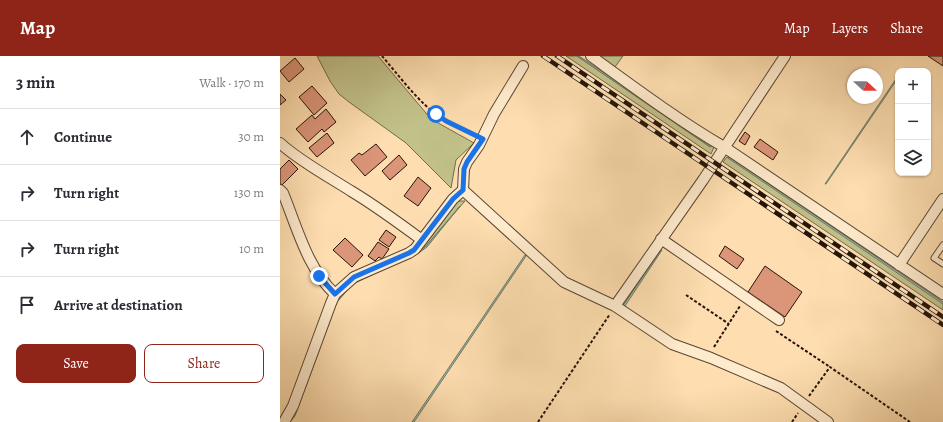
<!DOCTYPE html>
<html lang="en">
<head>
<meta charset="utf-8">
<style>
	:root { --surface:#fff; --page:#f2f2f3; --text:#2b2b33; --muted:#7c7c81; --line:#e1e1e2; --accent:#8f2418 }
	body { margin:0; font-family:Alegreya,serif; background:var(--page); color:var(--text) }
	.controls { position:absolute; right:12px; top:12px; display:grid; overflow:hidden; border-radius:8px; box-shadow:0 1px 3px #0004 }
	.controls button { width:36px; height:36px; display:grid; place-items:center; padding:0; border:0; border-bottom:1px solid var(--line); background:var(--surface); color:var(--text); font:20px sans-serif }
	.compass { position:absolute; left:567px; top:12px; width:36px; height:36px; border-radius:50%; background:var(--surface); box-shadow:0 1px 3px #0004; rotate:112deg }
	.stop { position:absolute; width:12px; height:12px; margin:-9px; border:3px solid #1a73e8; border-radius:50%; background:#fff }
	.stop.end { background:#1a73e8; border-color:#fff; box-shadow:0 1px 4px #0008 }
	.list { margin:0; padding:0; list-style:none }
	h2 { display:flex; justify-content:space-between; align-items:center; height:52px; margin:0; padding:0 16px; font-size:17px }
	h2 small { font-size:13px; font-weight:400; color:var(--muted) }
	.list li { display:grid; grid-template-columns:26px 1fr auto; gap:12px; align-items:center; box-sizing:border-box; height:56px; padding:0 16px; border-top:1px solid var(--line) }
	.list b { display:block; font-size:15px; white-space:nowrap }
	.list em { font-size:13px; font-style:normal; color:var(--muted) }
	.actions { display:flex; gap:8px; padding:12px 16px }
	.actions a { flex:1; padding:9px 0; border:1px solid var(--accent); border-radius:8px; text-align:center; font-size:14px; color:var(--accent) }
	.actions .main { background:var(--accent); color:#fff }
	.icon { flex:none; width:22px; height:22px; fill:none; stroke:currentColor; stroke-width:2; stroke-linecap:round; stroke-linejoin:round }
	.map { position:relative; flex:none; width:663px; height:366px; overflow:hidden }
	header { display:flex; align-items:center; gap:24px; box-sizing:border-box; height:56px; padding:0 20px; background:var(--accent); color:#fff }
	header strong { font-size:19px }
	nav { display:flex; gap:22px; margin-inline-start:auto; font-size:14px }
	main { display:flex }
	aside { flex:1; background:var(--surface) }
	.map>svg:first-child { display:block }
	.green { fill:#c2c18a; stroke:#736a49 }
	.water { fill:#a0bca9; stroke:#6e7969 }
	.building { fill:#db9579; stroke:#241408 }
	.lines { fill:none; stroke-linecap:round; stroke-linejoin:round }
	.lane-casing { stroke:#5a4632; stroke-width:7 }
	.street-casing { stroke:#5a4632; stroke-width:12 }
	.path { stroke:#241408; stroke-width:2; stroke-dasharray:3 2; stroke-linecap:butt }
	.lane { stroke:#feeacc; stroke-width:5 }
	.street { stroke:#feeacc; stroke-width:10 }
	.rail-casing { stroke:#241408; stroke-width:4.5 }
	.rail { stroke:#feeacc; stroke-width:3; stroke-dasharray:9; stroke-linecap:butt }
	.route { stroke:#1a73e8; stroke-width:5 }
</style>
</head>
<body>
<header>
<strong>Map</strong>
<nav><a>Map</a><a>Layers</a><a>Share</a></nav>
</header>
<main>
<aside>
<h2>3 min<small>Walk · 170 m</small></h2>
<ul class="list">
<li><svg class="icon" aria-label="ahead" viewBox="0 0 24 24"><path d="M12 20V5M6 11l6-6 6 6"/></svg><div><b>Continue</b></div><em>30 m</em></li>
<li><svg class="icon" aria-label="right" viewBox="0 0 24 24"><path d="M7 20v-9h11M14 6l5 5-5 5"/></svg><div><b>Turn right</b></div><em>130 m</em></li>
<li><svg class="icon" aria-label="right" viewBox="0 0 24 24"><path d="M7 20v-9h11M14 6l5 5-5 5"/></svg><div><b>Turn right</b></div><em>10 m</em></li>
<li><svg class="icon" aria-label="arrive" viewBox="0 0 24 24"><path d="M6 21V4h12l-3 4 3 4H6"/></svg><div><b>Arrive at destination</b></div></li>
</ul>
<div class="actions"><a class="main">Save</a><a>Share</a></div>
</aside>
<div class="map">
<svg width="663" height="366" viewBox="0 0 663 366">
	<rect width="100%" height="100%" fill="#fedeb0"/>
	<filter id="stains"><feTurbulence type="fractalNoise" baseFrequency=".005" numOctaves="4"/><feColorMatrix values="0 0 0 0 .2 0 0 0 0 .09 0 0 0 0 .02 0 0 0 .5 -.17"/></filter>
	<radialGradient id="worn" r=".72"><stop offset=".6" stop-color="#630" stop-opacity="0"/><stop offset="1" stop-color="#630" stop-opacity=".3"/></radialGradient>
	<path class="green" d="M37 0H98L151 63 194 87 176 104 171 132 126 87 69 46 59 38 50 25Z
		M286 0H297L430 91 432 89 434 91 431 98Z
		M320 0H343L335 11Z
		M447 101 663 246V254L443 106Z
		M178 145H185L146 190 139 195Z"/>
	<path class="water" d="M297 0H299L432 89 431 91Z
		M618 20V22L546 128H545Z
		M449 101 663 246V248L448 102Z
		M180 150 147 191 140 196 73 228 57 246 15 360 10 366 56 246 73 227 140 195 146 190Z
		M382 194 343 253 342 251 380 195Z
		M245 199 246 200 134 366H132Z"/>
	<path class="building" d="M648 0H663V10Z
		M15 2 24 13 9 26 0 15Z
		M32 30 47 47 34 59 19 41Z
		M0 38 6 44 0 49Z
		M46 53 56 66 44 76 42 73 28 86 16 73 32 59 35 63Z
		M465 76 470 80 465 89 459 85Z
		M47 77 54 87 37 101 29 92Z
		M480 83 498 96 493 104 474 91Z
		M96 88 107 101 85 120 71 104 79 97 82 99Z
		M119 99 127 109 110 124 102 115Z
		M9 104 18 113 2 129 0 128V113Z
		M138 121 151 132 138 150 124 140Z
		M106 174 116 181 109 191 99 184Z
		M65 182 83 199 72 211 53 194Z
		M98 186 109 193 102 203 99 201 95 205 88 200Z
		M445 190 464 203 457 213 439 200Z
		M485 210 522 236 505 261 468 236Z"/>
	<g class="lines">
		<defs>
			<path id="lane" d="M663 189 654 202 663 208"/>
			<path id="street" d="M311 0C355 32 398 64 444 91L663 238
				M0 87C18 104 49 121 71 135 96 150 119 167 142 184
				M0 134 3 137C17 171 27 212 55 238
				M183 134 284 226 335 250 392 288 431 302 501 332 548 366
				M381 183 499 264
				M619 209 663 143
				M335 250 423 124 505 0
				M4 366 13 350 51 247 55 238 74 221 129 197 135 193 173 143 183 134 184 113 187 106 199 89 214 58 243 10"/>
		</defs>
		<use href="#lane" class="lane-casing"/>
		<use href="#street" class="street-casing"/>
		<path class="path" d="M102 0C120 21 139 47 162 63 171 69 182 73 192 78
			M406 239 449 268
			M496 275 550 311
			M434 291 460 250
			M529 340 550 311 630 366
			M258 366 330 258
			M512 366 518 357"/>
		<use href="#lane" class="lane"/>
		<use href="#street" class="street"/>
		<defs>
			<path id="rail" d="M263 0 663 269
				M277 0 663 261"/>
		</defs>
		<use href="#rail" class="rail-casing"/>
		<use href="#rail" class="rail"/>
	</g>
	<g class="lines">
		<path class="route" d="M39 220 55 238 74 221 129 197 134 194 173 143 183 134 184 113 187 106 203 83 166 65 156 58"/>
	</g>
	<rect width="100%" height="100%" filter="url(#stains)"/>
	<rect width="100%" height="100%" fill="url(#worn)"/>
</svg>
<div class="controls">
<button>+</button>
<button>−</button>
<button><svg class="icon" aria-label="layers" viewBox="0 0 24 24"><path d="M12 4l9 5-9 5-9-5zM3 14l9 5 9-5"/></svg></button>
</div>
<svg class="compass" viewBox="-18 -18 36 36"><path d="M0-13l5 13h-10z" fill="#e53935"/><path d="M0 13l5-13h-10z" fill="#7c7c81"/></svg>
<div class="stop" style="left:156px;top:58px"></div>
<div class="stop end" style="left:39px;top:220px"></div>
</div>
</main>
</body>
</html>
